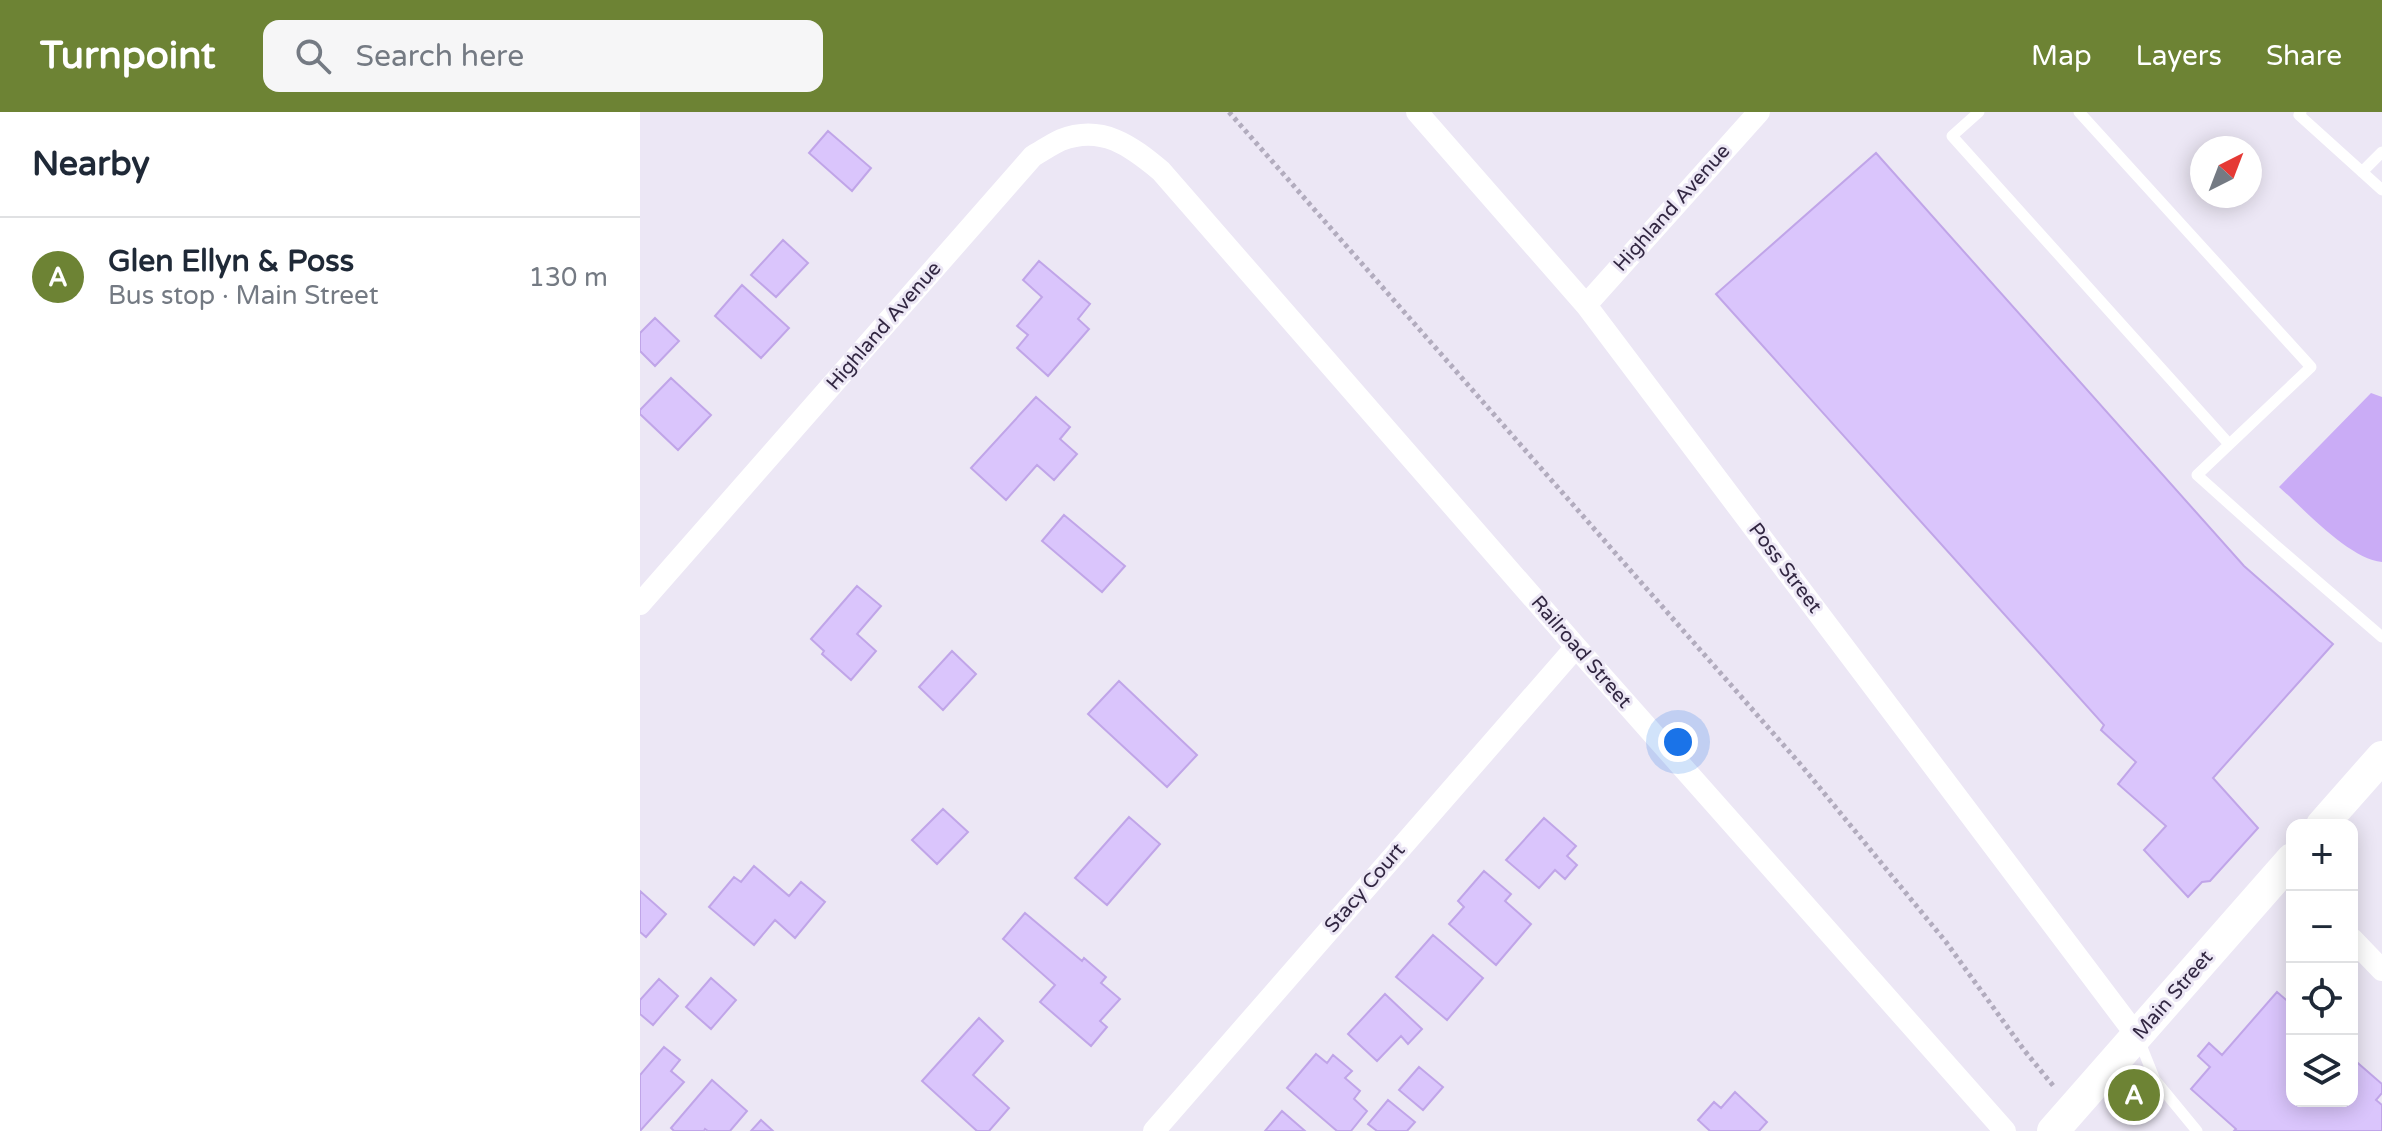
<!DOCTYPE html>
<html lang="en">
<head>
<meta charset="utf-8">
<style>
	:root { --surface:#fff; --page:#f6f6f7; --text:#1f2937; --muted:#747a83; --line:#e0e1e3; --accent:#6d8334 }
	body { margin:0; font-family:"Varela Round",sans-serif; background:var(--page); color:var(--text) }
	.controls { position:absolute; right:24px; bottom:24px; display:grid; overflow:hidden; border-radius:16px; box-shadow:0 4px 20px #0003 }
	.controls button { width:72px; height:72px; display:grid; place-items:center; padding:0; border:0; border-bottom:2px solid var(--line); background:var(--surface); color:var(--text); font:40px sans-serif }
	.compass { position:absolute; left:1550px; top:24px; width:72px; height:72px; border-radius:50%; background:var(--surface); box-shadow:0 4px 20px #0003; rotate:42deg }
	.you { position:absolute; left:1038px; top:630px; width:28px; height:28px; margin:-20px; border:6px solid #fff; border-radius:50%; background:#1a73e8; box-shadow:0 0 0 12px #1a73e833 }
	.badge { display:grid; place-items:center; width:52px; height:52px; border-radius:50%; background:var(--accent); color:#fff; font-size:26px; font-weight:700 }
	.pin { position:absolute; translate:-50% -50%; border:4px solid #fff; box-shadow:0 2px 8px #0006 }
	.list { margin:0; padding:0; list-style:none }
	h2 { display:flex; justify-content:space-between; align-items:center; height:104px; margin:0; padding:0 32px; font-size:34px }
	h2 small { font-size:26px; font-weight:400; color:var(--muted) }
	.list li { display:grid; grid-template-columns:52px 1fr auto; gap:24px; align-items:center; box-sizing:border-box; height:120px; padding:0 32px; border-top:2px solid var(--line) }
	.list b { display:block; font-size:30px; white-space:nowrap }
	.list p { margin:0; font-size:26px; white-space:nowrap; color:var(--muted) }
	.list em { font-size:26px; font-style:normal; color:var(--muted) }
	.icon { flex:none; width:44px; height:44px; fill:none; stroke:currentColor; stroke-width:2; stroke-linecap:round; stroke-linejoin:round }
	.map { position:relative; flex:none; width:1742px; height:1019px; overflow:hidden }
	header { display:flex; align-items:center; gap:48px; box-sizing:border-box; height:112px; padding:0 40px; background:var(--accent); color:#fff }
	header strong { font-size:38px }
	nav { display:flex; gap:44px; margin-inline-start:auto; font-size:28px }
	.search { width:560px; height:72px; background:var(--page); display:flex; align-items:center; gap:20px; box-sizing:border-box; padding:0 28px; border-radius:16px; color:var(--muted); font-size:30px }
	main { display:flex }
	aside { flex:1; background:var(--surface) }
	.map>svg:first-child { display:block }
	.water { fill:#caacf6 }
	.building { fill:#dac5fc; stroke:#c0a5e8; stroke-width:2 }
	.lines { fill:none; stroke-linecap:round; stroke-linejoin:round }
	.path { stroke:#b2acbe; stroke-width:5; stroke-dasharray:4 4; stroke-linecap:butt }
	.lane { stroke:#fff; stroke-width:11 }
	.street { stroke:#fff; stroke-width:22 }
	.secondary { stroke:#fff; stroke-width:32 }
	.labels { text-anchor:middle; dominant-baseline:central; stroke-width:6; stroke-linejoin:round; paint-order:stroke }
	.street-label { font-size:20px; fill:#322742; stroke:#ece7f5 }
</style>
</head>
<body>
<header>
<strong>Turnpoint</strong>
<div class="search"><svg class="icon" aria-label="search" viewBox="0 0 24 24"><circle cx="10" cy="10" r="6"/><path d="M15 15l6 6"/></svg>Search here</div>
<nav><a>Map</a><a>Layers</a><a>Share</a></nav>
</header>
<main>
<aside>
<h2>Nearby<small></small></h2>
<ul class="list">
<li><span class="badge">A</span><div><b>Glen Ellyn &amp; Poss</b><p>Bus stop · Main Street</p></div><em>130 m</em></li>
</ul>
</aside>
<div class="map">
<svg width="1742" height="1019" viewBox="0 0 1742 1019">
	<rect width="100%" height="100%" fill="#ece7f5"/>
	<path class="water" d="M1731 281 1742 285V450C1709 447 1664 397 1639 375Z"/>
	<path class="building" d="M188 19 231 56 212 79 169 41Z
		M1236 41 1604 454 1693 532 1573 666 1618 716 1570 769 1562 770 1548 785 1504 738 1526 714 1478 672 1496 650 1461 618 1464 613 1076 182Z
		M143 128 168 151 136 185 111 163Z
		M399 149 450 192 438 207 449 217 408 264 377 236 388 223 377 214 402 185 383 168Z
		M102 173 149 216 121 246 75 204Z
		M15 206 39 229 15 254 0 239V221Z
		M31 266 71 303 38 338 0 302V298Z
		M396 285 430 315 420 327 437 342 414 368 397 353 366 388 331 356Z
		M424 403 485 454 462 480 402 429Z
		M217 474 241 494 217 522 236 539 211 568 182 542 184 539 171 527Z
		M312 539 336 562 303 598 279 575Z
		M479 569 557 643 527 675 448 602Z
		M303 697 328 720 297 752 272 728Z
		M489 705 520 732 467 793 435 766Z
		M904 706 936 734 927 744 937 753 925 767 915 758 899 776 866 748Z
		M114 754 149 784 161 770 185 790 155 826 135 808 114 833 69 795 94 765 101 770Z
		M844 759 871 782 865 789 891 812 856 853 809 812 824 795 818 789Z
		M0 779 26 802 6 825 0 820Z
		M385 801 442 849 444 846 466 865 461 871 480 887 460 909 467 915 451 934 400 890 415 873 363 827Z
		M793 823 843 866 807 908 756 865Z
		M71 866 96 888 71 917 46 895Z
		M19 867 38 884 13 913 0 902V888Z
		M1637 880 1652 893V989H1712V946L1742 972V981L1736 988 1742 993V1019H1594L1596 1017 1551 977 1570 955 1558 944 1569 931 1582 943Z
		M745 882 782 917 768 932 761 924 737 949 708 922Z
		M339 906 363 929 333 963 369 996 349 1019H337L282 969Z
		M24 935 40 948 31 959 44 970 0 1019V963Z
		M676 942 687 951 693 943 712 959 705 966 720 979 714 987 727 999 711 1019H697L647 976Z
		M779 955 803 975 783 998 759 978Z
		M72 968 107 999 90 1019H68L65 1017 64 1019H34L31 1016Z
		M1095 980 1127 1010 1119 1019H1070L1058 1008 1074 990 1081 996Z
		M748 988 775 1010 767 1019H737L728 1012Z
		M642 999 665 1019H625Z
		M121 1008 133 1019H111Z"/>
	<g class="lines">
		<path class="path" d="M589 0 1161 653 1306 830 1384 938 1415 976"/>
		<path class="lane" d="M1339 0 1312 24 1589 332
			M1439 0 1671 255 1557 363 1633 431 1742 525
			M1661 0 1659 3 1742 78
			M1722 60 1742 40
			M1499 928 1515 968 1557 1019"/>
		<path class="street" d="M777 0 946 193 1497 924
			M946 193 1119 0
			M0 492 393 44C402 39 412 32 421 28 462 12 491 34 521 59L936 535 1365 1019
			M1712 827 1742 858
			M514 1019 936 535"/>
		<path class="secondary" d="M1682 713 1742 645
			M1413 1019 1652 747"/>
	</g>
	<g class="labels">
		<g class="street-label">
			<text transform="translate(1032 96) rotate(-48)">Highland Avenue</text>
			<text transform="translate(244 214) rotate(-49)">Highland Avenue</text>
			<text transform="translate(1145 456) rotate(53)">Poss Street</text>
			<text transform="translate(941 540) rotate(49)">Railroad Street</text>
			<text transform="translate(725 776) rotate(-49)">Stacy Court</text>
			<text transform="translate(1533 883) rotate(-49)">Main Street</text>
		</g>
	</g>
</svg>
<div class="controls">
<button>+</button>
<button>−</button>
<button><svg class="icon" aria-label="locate" viewBox="0 0 24 24"><circle cx="12" cy="12" r="6"/><path d="M12 2v4M12 18v4M2 12h4M18 12h4"/></svg></button>
<button><svg class="icon" aria-label="layers" viewBox="0 0 24 24"><path d="M12 4l9 5-9 5-9-5zM3 14l9 5 9-5"/></svg></button>
</div>
<svg class="compass" viewBox="-18 -18 36 36"><path d="M0-13l5 13h-10z" fill="#e53935"/><path d="M0 13l5-13h-10z" fill="#747a83"/></svg>
<div class="you"></div>
<div class="pin badge" style="left:1494px;top:983px">A</div>
</div>
</main>
</body>
</html>
